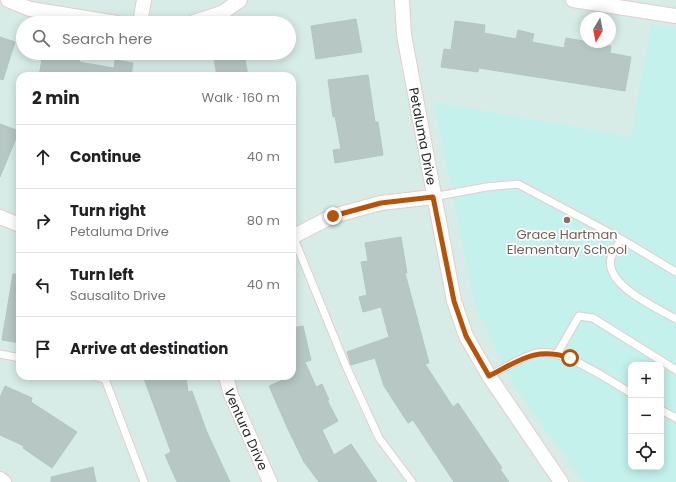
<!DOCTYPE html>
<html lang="en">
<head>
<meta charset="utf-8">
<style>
	:root { --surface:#fff; --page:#f2f2f2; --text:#202124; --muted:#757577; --line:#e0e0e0 }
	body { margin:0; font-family:Poppins,sans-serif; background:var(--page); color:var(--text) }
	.controls { position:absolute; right:12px; bottom:12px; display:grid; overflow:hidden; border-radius:8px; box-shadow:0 2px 10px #0003 }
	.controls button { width:36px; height:36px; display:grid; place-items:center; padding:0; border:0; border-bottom:1px solid var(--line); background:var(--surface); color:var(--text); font:20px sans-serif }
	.compass { position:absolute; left:580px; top:12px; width:36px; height:36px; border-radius:50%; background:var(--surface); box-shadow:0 2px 10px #0003; rotate:190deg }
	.stop { position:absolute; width:12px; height:12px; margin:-9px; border:3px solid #b45309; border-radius:50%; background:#fff }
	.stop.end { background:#b45309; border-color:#fff; box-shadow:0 1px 4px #0008 }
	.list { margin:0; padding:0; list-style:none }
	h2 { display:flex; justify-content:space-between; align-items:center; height:52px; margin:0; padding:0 16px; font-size:17px }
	h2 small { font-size:13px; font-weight:400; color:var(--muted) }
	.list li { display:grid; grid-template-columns:26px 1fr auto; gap:12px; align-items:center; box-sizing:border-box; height:64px; padding:0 16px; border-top:1px solid var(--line) }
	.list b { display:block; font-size:15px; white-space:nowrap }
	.list p { margin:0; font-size:13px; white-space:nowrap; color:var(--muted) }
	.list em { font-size:13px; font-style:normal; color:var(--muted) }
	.icon { flex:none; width:22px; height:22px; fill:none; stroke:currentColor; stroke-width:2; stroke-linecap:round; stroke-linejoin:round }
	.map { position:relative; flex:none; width:676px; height:482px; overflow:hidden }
	.search { position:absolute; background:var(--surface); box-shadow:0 2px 10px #0003; left:16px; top:16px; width:280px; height:44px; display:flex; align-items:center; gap:10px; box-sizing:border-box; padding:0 14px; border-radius:22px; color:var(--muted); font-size:15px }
	.panel { position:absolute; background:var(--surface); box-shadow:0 2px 10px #0003; left:16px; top:72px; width:280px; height:308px; border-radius:12px }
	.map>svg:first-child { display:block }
	.education { fill:#c4f1eb; fill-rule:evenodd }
	.building { fill:#b7c7c4; stroke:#b1c7c4 }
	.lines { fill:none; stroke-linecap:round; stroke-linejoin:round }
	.lane-casing { stroke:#e3cdcc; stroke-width:9 }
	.street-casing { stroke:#e3cdcc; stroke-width:16 }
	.lane { stroke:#fff; stroke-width:7 }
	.street { stroke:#fff; stroke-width:14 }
	.route { stroke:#b45309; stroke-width:5 }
	.education-dot { fill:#8d6e63; stroke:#fff; stroke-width:1.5 }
	.labels { text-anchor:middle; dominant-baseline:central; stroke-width:3.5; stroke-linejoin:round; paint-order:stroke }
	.street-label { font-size:13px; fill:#282828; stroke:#fff }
	.education-label { font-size:13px; fill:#785e54; stroke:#fff }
</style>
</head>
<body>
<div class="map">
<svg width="676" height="482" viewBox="0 0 676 482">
	<rect width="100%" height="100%" fill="#d7ece7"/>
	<path class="education" d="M651 25 676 29V482H584L514 387 474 302 434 102 631 137ZM631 365H661V467H631Z"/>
	<path class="building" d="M356 19 362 52 316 59 311 26Z
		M455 21 485 25 484 33 516 39 518 30 534 34 532 42 564 48 566 38 611 46 610 53 631 57 625 91 479 68 478 72 441 67 444 49 451 50Z
		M0 37 15 42 3 80 0 79Z
		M43 53H60L80 56 79 62 114 68 115 60 133 63 131 76H39Z
		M213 53H244L248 76H217Z
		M368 75 375 122H378L383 155 335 163 333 150 341 149 335 116 333 117 328 80Z
		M0 124 19 131 0 177Z
		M401 237 407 273H405L429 363 425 364 453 407 458 403 502 468 500 469 509 482H454L413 420 408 423 384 386 375 358 351 365 347 352 389 337 381 307 363 312 359 297 367 295 361 262 368 261 365 243Z
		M13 274H20V343L2 340Z
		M303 326 311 360 305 362 316 387 322 384 329 400H327L338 421 322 430 334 455 351 444 377 482H319L304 462 287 427 269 386 292 376V328Z
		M143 376H186L188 392 192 391 206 430 230 482H177L165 455 171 452Z
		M5 386 32 398 31 402 77 432 52 468 23 448 24 446 0 435V397Z
		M93 467 96 482H51V477Z"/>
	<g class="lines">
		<defs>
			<path id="lane" d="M433 197 486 187 518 184 621 239 676 272
				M293 236 346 366 379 438 412 482
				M621 239C618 245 613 252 611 258 604 285 657 308 676 319
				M0 354 20 358
				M557 354 579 316 593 318 676 370
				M94 376 105 379 144 482
				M489 376C503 369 518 359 533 354 560 345 608 380 631 393
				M661 410 676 418"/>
			<g id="street">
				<path d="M8 0 30 9 117 23"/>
				<path id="s1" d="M402 0 404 35 454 301 466 336 489 376 561 482"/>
				<path d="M573 0 676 16"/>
				<path d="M140 23 144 0"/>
				<path d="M191 23 222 13 240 0"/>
				<path d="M0 217 20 225"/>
				<path d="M292 237 333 216 381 203 433 197"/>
				<path id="s2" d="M226 376 231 395 270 482"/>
				<path d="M0 479 4 482"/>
			</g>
		</defs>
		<use href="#lane" class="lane-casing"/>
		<use href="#street" class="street-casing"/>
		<use href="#lane" class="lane"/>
		<use href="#street" class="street"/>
	</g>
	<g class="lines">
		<path class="route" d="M333 216 381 203 433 197 454 301 466 336 489 376C519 361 535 346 570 358"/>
	</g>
	<circle class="education-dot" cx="567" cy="220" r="4"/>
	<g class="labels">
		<g class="street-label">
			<text stroke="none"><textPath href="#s1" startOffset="138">Petaluma Drive</textPath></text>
			<text stroke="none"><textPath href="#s2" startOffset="57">Ventura Drive</textPath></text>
		</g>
		<g class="education-label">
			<text x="567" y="234">Grace Hartman<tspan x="567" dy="15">Elementary School</tspan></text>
		</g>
	</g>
</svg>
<div class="controls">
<button>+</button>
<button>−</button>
<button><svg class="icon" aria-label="locate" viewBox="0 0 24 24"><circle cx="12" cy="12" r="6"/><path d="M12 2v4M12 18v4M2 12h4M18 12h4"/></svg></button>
</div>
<svg class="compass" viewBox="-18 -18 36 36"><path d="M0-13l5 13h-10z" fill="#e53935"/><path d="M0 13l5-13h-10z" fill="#757577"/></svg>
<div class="stop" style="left:570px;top:358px"></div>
<div class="stop end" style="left:333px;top:216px"></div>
<div class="search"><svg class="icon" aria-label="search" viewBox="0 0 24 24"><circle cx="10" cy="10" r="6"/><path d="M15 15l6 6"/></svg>Search here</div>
<section class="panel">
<h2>2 min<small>Walk · 160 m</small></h2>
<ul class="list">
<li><svg class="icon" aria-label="ahead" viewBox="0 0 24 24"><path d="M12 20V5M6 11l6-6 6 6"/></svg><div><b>Continue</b></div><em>40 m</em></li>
<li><svg class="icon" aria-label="right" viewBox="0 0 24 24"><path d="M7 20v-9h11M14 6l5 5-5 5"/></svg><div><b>Turn right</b><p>Petaluma Drive</p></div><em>80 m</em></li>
<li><svg class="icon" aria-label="left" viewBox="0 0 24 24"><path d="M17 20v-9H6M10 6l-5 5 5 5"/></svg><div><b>Turn left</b><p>Sausalito Drive</p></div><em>40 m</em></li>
<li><svg class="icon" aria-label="arrive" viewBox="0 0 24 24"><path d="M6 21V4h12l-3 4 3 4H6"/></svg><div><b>Arrive at destination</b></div></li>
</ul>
</section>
</div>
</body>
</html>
